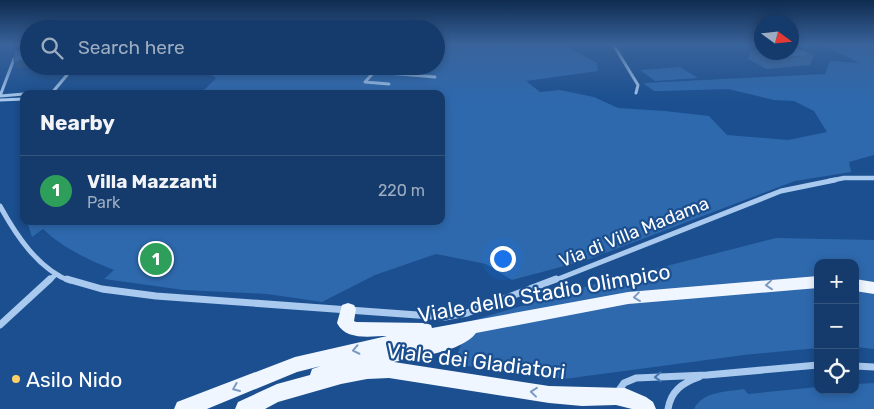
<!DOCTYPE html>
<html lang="en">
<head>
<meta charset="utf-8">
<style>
	:root { --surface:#143b6b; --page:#1d4271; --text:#f1f3f6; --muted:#9dadc1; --line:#33557e; --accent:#8c9099 }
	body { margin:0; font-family:Rubik,sans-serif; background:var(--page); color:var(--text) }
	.controls { position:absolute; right:15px; bottom:15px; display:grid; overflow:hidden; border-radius:10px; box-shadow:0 2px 8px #0003 }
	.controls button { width:45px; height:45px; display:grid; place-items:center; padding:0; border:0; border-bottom:1px solid var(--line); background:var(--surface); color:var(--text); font:25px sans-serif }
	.compass { position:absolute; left:754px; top:15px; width:45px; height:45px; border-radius:50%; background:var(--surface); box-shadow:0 2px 8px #0003; rotate:105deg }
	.you { position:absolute; left:502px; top:258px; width:18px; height:18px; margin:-12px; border:4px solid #fff; border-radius:50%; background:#1a73e8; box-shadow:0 0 0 8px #1a73e833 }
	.badge { display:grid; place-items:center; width:32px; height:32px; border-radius:50%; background:var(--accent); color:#fff; font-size:16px; font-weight:700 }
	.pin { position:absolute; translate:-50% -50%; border:2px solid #fff; box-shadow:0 1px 5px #0006 }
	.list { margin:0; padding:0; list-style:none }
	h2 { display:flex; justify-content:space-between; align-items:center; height:65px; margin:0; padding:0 20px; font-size:21px }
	h2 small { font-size:16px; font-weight:400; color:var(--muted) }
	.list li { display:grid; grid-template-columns:32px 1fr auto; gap:15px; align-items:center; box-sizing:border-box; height:70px; padding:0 20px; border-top:1px solid var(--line) }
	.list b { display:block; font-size:19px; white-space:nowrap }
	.list p { margin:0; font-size:16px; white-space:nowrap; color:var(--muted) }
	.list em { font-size:16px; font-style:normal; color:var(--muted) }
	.icon { flex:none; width:28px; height:28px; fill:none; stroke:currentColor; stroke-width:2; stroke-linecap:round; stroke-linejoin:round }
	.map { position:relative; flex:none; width:874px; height:409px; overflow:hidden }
	.search { position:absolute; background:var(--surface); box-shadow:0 2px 8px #0003; left:20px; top:20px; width:425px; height:55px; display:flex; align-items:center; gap:12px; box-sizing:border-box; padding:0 18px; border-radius:28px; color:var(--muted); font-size:19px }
	.panel { position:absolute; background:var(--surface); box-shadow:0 2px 8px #0003; left:20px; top:90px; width:425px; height:135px; border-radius:10px }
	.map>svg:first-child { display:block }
	.green { fill:#2e69ad }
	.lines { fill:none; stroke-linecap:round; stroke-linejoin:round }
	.street-far3 { stroke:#a9c9ee; stroke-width:3 }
	.street-far2 { stroke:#a9c9ee; stroke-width:4.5 }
	.street-far1 { stroke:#a9c9ee; stroke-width:5 }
	.street { stroke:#a9c9ee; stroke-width:7 }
	.primary { fill:#f0f6ff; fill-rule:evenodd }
	.wall { fill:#3a679d }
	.shaded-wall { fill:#305480 }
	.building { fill:#4478b7; stroke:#305480 }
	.oneway { stroke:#7b9ac1 }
	.oneway2 { stroke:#4674ac }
	.poi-dot { fill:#ffd166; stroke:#1b4f8f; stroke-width:2 }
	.labels { text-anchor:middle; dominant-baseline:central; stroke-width:4.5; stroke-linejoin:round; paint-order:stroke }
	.street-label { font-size:18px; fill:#fff; stroke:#1b4f8f }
	.near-street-label { font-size:21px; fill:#fff; stroke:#1b4f8f }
	.near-poi-label { font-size:21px; fill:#fff; stroke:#1b4f8f; text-anchor:start }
</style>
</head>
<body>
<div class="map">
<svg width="874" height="409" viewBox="0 0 874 409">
	<rect width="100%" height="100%" fill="#1b4f8f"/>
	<path class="green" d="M436 44H563L597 63 598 71 526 81 540 92 560 90 594 97 618 108 665 111 709 116 727 135 788 140 827 132 814 111 794 101 774 100 728 89 661 91H654L643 83 825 74 830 61 859 63 828 47 829 44H874V155L849 162 851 172 795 181 587 260 512 280 486 264 436 254 375 275 322 302 267 294 184 290 104 279 114 270C90 261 61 247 43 229L32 237 27 221H441V94H192L204 90 216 78 196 66H436Z
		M680 67 698 78 655 81 640 70Z
		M776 238 874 240V349L855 347V263H818V348L744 355 564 379 453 364 471 321 588 286Z
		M874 383V409H694C703 391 726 392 744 389L748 394 818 387V390H855V384Z"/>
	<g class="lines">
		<path class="street-far3" d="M613 44 638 85 636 93
			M375 66 371 71 376 73
			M384 70 390 71 382 72Z
			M374 72 365 82 389 84
			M388 73 435 77
			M26 94 51 93
			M51 94 67 75 69 66
			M0 96 14 59
			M0 96 24 94
			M0 100 24 99"/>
		<path class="street-far2" d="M829 181 844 178H874"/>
		<path class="street-far1" d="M0 206C16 235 38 269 70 281
			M49 281 55 275
			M553 281 781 191 835 180"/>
		<path class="street" d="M67 279 102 289 156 296 445 317 467 313 556 279
			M0 325 50 279
			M855 366 874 367
			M617 393 624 383 636 378 707 375 818 365
			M668 409C671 391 682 383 699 377"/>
		<path class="primary" d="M818 276V288L628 304 476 333C462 352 416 357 394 362L549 386 625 388 646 397 653 402 656 409H632L616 405 582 406 549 403 389 378 367 379 341 384 278 402 265 409H235L238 402 277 384 310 375 312 369 321 366 297 372 207 409H174L177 402 295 357 387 336C370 336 346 341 337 323L342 305 348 303 354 305 356 309 354 321 356 322 425 323 431 325 432 328 628 292Z
			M855 279 874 282V294L855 291Z"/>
	</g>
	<path class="wall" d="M752 50 814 55 810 65 767 69 748 59Z"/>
	<path class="shaded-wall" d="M29 59V66H36L18 69 14 62Z"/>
	<path class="building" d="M792 47H794L814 55 771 59 752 50 762 49V52H792Z
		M29 49V59L14 62 15 51Z"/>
	<defs><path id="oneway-chevron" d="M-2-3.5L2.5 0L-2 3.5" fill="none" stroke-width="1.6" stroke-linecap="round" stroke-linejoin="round" transform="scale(1.25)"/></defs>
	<g class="oneway">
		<use href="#oneway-chevron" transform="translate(769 285) rotate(176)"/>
		<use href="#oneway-chevron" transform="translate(637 297) rotate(173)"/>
		<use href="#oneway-chevron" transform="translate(356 350) rotate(168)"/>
		<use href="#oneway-chevron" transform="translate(236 388) rotate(157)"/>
		<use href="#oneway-chevron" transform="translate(534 392) rotate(-174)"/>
	</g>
	<use class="oneway2" href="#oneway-chevron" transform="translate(658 377) rotate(177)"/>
	<linearGradient id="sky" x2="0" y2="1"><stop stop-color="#0f2b4f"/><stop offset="0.44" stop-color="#39639b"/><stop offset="1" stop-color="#39639b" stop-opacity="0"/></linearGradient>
	<rect width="874" height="101" fill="url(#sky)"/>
	<circle class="poi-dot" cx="16" cy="379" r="5"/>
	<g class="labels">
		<g class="street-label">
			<text transform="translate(634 232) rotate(-22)">Via di Villa Madama</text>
		</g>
		<g class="near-street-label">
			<text transform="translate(544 293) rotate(-10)">Viale dello Stadio Olimpico</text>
			<text transform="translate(476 361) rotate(7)">Viale dei Gladiatori</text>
		</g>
		<g class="near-poi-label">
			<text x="26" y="379">Asilo Nido</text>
		</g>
	</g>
</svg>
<div class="controls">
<button>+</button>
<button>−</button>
<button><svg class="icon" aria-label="locate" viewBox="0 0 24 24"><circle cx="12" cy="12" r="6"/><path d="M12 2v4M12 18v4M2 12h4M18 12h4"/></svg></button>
</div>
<svg class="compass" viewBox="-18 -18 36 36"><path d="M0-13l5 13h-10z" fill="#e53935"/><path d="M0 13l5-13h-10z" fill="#9dadc1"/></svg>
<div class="you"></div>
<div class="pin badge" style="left:156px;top:259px;background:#2e9e5b">1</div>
<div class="search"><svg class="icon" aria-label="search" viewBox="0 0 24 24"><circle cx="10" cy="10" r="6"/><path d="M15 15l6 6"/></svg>Search here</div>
<section class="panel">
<h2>Nearby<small></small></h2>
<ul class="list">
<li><span class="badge" style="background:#2e9e5b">1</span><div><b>Villa Mazzanti</b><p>Park</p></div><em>220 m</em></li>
</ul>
</section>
</div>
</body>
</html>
